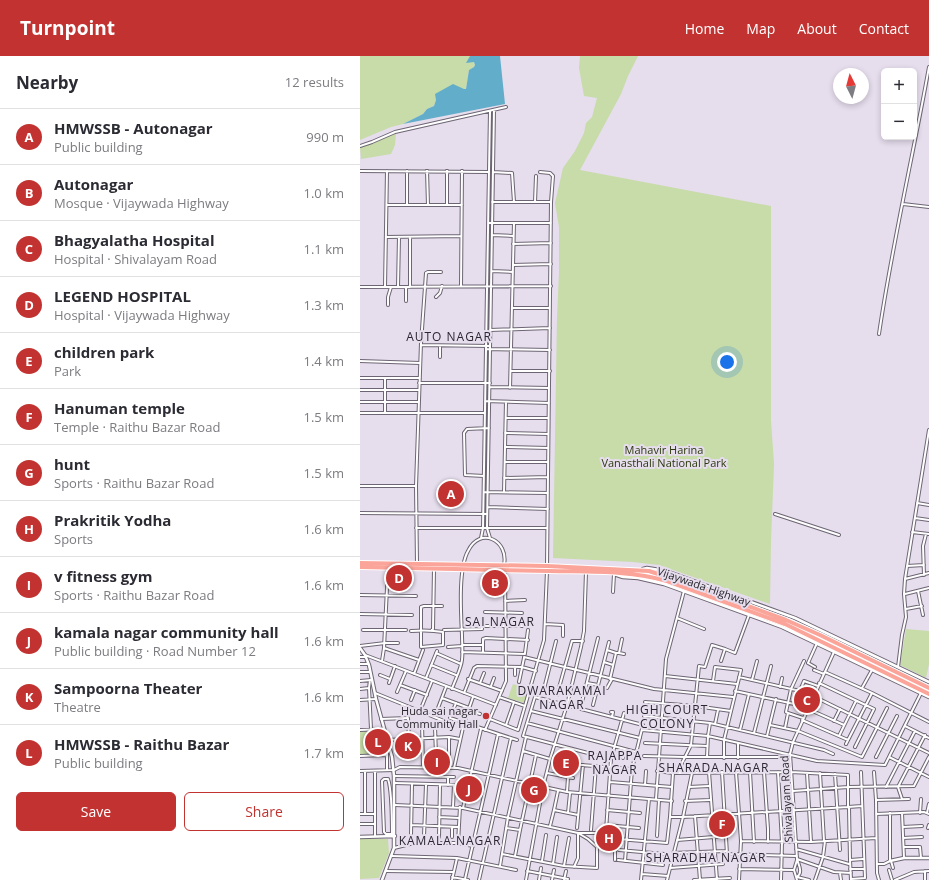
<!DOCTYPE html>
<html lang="en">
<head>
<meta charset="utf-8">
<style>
	:root { --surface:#fff; --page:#f7f7f7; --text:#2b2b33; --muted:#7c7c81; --line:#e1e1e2; --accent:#c13230 }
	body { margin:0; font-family:"Open Sans",sans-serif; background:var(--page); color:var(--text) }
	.controls { position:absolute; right:12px; top:12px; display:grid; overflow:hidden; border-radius:6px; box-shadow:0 2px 6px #0003 }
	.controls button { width:36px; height:36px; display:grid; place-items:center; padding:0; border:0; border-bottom:1px solid var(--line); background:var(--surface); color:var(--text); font:20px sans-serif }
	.compass { position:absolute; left:473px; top:12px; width:36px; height:36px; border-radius:50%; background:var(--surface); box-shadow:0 2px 6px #0003; rotate:354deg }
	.you { position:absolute; left:367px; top:306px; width:14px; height:14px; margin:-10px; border:3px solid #fff; border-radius:50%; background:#1a73e8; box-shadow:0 0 0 6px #1a73e833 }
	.badge { display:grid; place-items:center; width:26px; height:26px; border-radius:50%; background:var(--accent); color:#fff; font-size:13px; font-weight:700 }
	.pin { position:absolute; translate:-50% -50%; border:2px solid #fff; box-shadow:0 1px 4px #0006 }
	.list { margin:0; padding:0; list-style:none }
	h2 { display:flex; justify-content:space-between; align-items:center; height:52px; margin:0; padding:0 16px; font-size:17px }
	h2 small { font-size:13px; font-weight:400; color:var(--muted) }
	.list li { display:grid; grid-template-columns:26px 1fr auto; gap:12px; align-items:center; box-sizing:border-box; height:56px; padding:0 16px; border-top:1px solid var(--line) }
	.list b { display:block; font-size:15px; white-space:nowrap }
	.list p { margin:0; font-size:13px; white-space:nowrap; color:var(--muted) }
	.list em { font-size:13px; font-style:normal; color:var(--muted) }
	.actions { display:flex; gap:8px; padding:12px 16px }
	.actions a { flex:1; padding:9px 0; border:1px solid var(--accent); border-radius:6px; text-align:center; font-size:14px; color:var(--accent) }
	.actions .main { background:var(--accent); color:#fff }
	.map { position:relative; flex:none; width:569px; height:824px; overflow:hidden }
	header { display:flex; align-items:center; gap:24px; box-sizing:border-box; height:56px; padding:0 20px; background:var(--accent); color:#fff }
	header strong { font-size:19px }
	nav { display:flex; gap:22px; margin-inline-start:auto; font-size:14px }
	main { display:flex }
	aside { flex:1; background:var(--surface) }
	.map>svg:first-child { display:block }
	.green { fill:#c7dca8 }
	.water { fill:#62adc9 }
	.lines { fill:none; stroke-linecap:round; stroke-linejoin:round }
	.minor-casing { stroke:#6d6573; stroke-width:4 }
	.tertiary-casing { stroke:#6d6573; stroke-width:4.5 }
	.trunk-casing { stroke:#fff; stroke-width:6 }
	.minor { stroke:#fff; stroke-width:2 }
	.tertiary { stroke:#fff; stroke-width:2.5 }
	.trunk { stroke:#fba49a; stroke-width:4 }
	.poi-dot { fill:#c13230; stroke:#e6dded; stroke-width:1.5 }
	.labels { text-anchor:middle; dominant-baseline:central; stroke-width:4; stroke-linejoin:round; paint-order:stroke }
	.park-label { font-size:11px; fill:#2b390d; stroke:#e6dded }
	.street-label { font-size:11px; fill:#2a272d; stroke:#e6dded }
	.poi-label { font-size:11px; fill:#2a272d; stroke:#e6dded; text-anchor:end }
	.neighbourhood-label { font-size:12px; letter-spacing:1px; fill:#2c2632; stroke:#e6dded }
</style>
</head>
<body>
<header>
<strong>Turnpoint</strong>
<nav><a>Home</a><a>Map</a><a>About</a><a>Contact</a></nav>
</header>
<main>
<aside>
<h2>Nearby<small>12 results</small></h2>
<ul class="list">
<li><span class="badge">A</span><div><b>HMWSSB - Autonagar</b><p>Public building</p></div><em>990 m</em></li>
<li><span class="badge">B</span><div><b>Autonagar</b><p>Mosque · Vijaywada Highway</p></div><em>1.0 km</em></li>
<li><span class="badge">C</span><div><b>Bhagyalatha Hospital</b><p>Hospital · Shivalayam Road</p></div><em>1.1 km</em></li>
<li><span class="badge">D</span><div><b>LEGEND HOSPITAL</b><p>Hospital · Vijaywada Highway</p></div><em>1.3 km</em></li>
<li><span class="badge">E</span><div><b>children park</b><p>Park</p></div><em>1.4 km</em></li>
<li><span class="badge">F</span><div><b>Hanuman temple</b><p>Temple · Raithu Bazar Road</p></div><em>1.5 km</em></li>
<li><span class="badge">G</span><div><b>hunt</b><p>Sports · Raithu Bazar Road</p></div><em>1.5 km</em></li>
<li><span class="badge">H</span><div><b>Prakritik Yodha</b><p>Sports</p></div><em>1.6 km</em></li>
<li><span class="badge">I</span><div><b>v fitness gym</b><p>Sports · Raithu Bazar Road</p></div><em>1.6 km</em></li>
<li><span class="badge">J</span><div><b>kamala nagar community hall</b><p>Public building · Road Number 12</p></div><em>1.6 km</em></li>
<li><span class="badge">K</span><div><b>Sampoorna Theater</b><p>Theatre</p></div><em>1.6 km</em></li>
<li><span class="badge">L</span><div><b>HMWSSB - Raithu Bazar</b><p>Public building</p></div><em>1.7 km</em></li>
</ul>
<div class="actions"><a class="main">Save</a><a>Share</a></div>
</aside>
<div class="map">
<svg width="569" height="824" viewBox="0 0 569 824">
	<rect width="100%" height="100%" fill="#e6dded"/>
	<path class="green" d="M0 0H110L107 6H114L115 9 114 11 109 14 106 33 76 44 74 50 67 53 63 58 43 68 31 71 0 84Z
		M220 0H278L268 20 261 38 220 114 411 150V365L414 408 411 485 410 548 299 509 273 506 193 502 197 262 199 216V171L195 147 203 112 215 95 224 77 226 67 232 61 237 42 224 40 219 12Z
		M34 78H36L35 89 31 98 1 103 0 91 6 90Z
		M546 573 569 575V608L566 622 540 609Z
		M153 628 169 633 164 647 148 642Z
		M0 676H12V698H0Z
		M0 783H28L29 797 19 822 0 823Z"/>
	<path class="water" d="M110 0H140L145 48 43 68 63 58 67 53 74 50 76 44 75 38 93 28 104 33H106L109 14 114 11 115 9 114 6 106 7Z"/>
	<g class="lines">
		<defs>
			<path id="minor" d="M0 90 12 86 35 76 146 51
				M0 115 129 116
				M47 115V149
				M67 115 68 149
				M133 116 152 117 154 146
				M180 116 190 117 193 120 191 146 187 510
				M132 146H191
				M175 146 176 120
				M543 148 569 151
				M27 149H102
				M87 149V115
				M128 167H191
				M132 179 153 180
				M26 181 101 180
				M153 188 191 187
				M153 209 191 208
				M132 215 153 216
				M101 230 102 115
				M0 231 191 230
				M25 231 27 115
				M38 231 39 181
				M46 231V245
				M50 231V181
				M76 241 80 237 82 230
				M28 249V241L31 231
				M152 252H190
				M130 274 190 272
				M519 278C532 189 553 100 569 11
				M61 289 130 290
				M126 293 190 294
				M80 301V290
				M0 305 60 307
				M151 315H190
				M0 322H60
				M59 327H130
				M130 331 189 332
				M150 332 154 167
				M0 334H59
				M125 345 189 347
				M0 346H59
				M0 357H125
				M25 357V322
				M146 362H188
				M145 377 188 378
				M145 391 188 392
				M145 406H188
				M124 420 105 419 104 377 107 373 129 372
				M144 422 188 421
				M0 430H56
				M124 436 188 437
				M144 436 146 346
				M557 447 569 449
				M128 451 188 453
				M0 457 127 458
				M415 458 479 479
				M555 462 569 464
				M56 472H187
				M552 476 569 478
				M121 482 123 472 130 55
				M130 482 127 472 134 54
				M57 507 56 430 61 287 66 217 68 216H81
				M547 510 564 509
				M564 519 563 490 566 478
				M545 523 569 517
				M558 535 563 559
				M253 536 254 518
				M545 538 569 532
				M0 539 56 540
				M145 545 165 544
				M546 553 562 550
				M125 556 162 557
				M0 558 52 559
				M317 562 344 573
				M185 568 203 569V580
				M3 574H46
				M72 574 73 573 74 513
				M84 574 122 573V570H163
				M51 575C62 574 72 574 83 576V589L61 591V551L64 550H82
				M102 589H123
				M0 590 25 587H38
				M88 591 102 590
				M24 592 59 604
				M247 594 256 597 250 623
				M102 596 165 598
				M123 596V583L126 582 168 584
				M76 597 101 608
				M165 597 168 574
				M256 597H259L262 583
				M259 597 264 598
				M5 599 136 649
				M0 601H6
				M164 601 294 633 373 641
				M22 605 24 592 28 512
				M361 605 365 593 375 597 389 559
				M244 606 253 609
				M448 607 457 587
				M448 607 455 611
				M0 608H8
				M71 609 96 619
				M538 611 542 579 546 561 544 538 545 523 569 374
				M454 614 464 618
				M0 616H10
				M465 616 512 637 569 666
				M54 618 63 594
				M20 619 30 623
				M155 619V611
				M305 620 377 628
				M379 621 440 635
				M66 622 77 595
				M108 623 142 635
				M10 624 9 632 11 673
				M392 624 397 605
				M0 625 11 624
				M353 625 355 611 381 614 364 684V702
				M159 626 164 602
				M29 627 35 610
				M120 627 124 617
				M227 627 238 629
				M459 627 514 653 495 691
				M40 629 67 639
				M131 630 134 622
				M420 631 422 622
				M247 632 252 623
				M502 632 512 614
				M0 633 9 632
				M92 633C95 624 101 613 102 604 103 596 102 587 102 579 101 557 98 513 108 495 120 470 149 484 144 509
				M169 633 175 634 176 637 175 641
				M184 633 196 585
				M375 635 448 651
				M37 636 46 615
				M15 637 84 665
				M104 637 114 612 117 610 162 611 176 615
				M197 639 212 585H223
				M453 640 569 697
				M139 641 165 650
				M82 642 109 652
				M0 644 16 643
				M51 644 55 634
				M222 646 238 582
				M285 646 335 650 371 655
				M96 647 90 662 157 684
				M435 647 444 625 458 630
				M233 649 249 586
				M78 652 86 631
				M448 653 484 669
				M109 654 120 658
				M60 655 72 625
				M171 655 280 682
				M251 656H253L252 661
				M428 657 443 662
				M284 660 350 667 464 694 473 698
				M21 663 48 662 49 683
				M130 663 158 674 184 584 187 515
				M442 664 488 684
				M474 665 480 653
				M62 666 63 711
				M167 667 276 696
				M355 668 358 654
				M146 669 154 646
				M410 669 438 675 502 701 527 652
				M545 670 569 682
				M425 672 428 657 426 656 431 633 444 605
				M0 674 24 673
				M125 674 146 625 145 513
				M282 674 348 680 457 705 525 709 561 637
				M380 674 389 638
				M394 677 411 610
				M407 680 416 643
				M479 680 496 645
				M89 681V712
				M285 687 347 690
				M486 688 512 637
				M163 695 190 703
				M0 700 26 699
				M284 700 324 701H430
				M347 701 348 680 350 667
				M516 701 537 660
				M529 701 569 721
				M263 702 264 693
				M378 702V687
				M251 703 163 680 175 641 283 669 272 713 265 805
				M209 708 271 713
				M74 712 76 699 75 671
				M94 712 104 667 113 641
				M27 714V684L89 681 100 683
				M0 715 34 714 40 711 98 712 207 736 312 745
				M5 715V758H15
				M297 715 313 717 314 709
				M349 716 357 824
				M362 716 367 798 437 800
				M376 716 381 785 379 824
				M390 716 394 786
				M404 716 408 773V786
				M418 716 422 786 421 824
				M514 716 516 744 517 817 519 824
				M187 717 213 722
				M320 717 321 709 331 689 339 610 345 611 352 589 365 593
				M447 717 451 786
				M460 717 464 785
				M475 718 480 794
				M34 720 94 721
				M250 726 312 731
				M35 727 108 729
				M88 729V721
				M285 729 286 715
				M329 731 349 730
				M526 731 555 675
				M198 735 194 754 218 759
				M433 735 488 731 554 730 569 701
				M207 736 210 693
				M296 743 306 603 324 535
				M542 743 538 731 565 679
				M516 744 549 743
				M325 745 350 744
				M35 749 103 752 218 777 228 783 237 791
				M93 751 94 729
				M103 752 121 673
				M247 754 280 757
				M208 757 210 737
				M542 757 544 802
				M560 757 561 743
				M567 757 569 748
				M0 758H5
				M516 758 564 756 569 758
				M335 760 340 824
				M79 761 99 762
				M0 768H15
				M51 769 99 771
				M246 769 279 772
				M190 770 194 754
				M92 771V781
				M543 771 562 770
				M146 772 160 774 155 800
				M217 772 223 709
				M568 772 569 769
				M160 774 176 699
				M231 774 236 710
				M246 775 251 703 264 657
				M237 777 255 778V804
				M32 778H26L24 776 22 725 24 723H28C32 734 32 767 32 780
				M51 779 52 728
				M15 780V715
				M64 780 66 729
				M297 780 299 744
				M79 781 80 729
				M543 782 562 781
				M258 783 307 787 310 761
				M317 784 366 780
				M381 785 451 786 516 782
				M98 787 100 751
				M544 791H560L561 802
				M34 792 54 787H98L113 790
				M436 793 489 808
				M259 794 304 798
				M313 797 366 795
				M142 798 204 810 209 782
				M32 800 97 802 156 814
				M437 803 474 816 491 817
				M258 804 303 809
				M437 804 434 814 437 824
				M490 804 503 803
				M182 805 186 779
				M531 805 533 812
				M193 808 197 781
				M517 808H524L530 805V757
				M140 810 148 761 166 681
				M204 810 237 812V777H218V802L214 811
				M310 812 363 808
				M379 813 434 814
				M490 813H503
				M529 814 532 824
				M26 815 93 816
				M167 815 208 823
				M480 817 481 824
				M282 818 308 820
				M92 821 108 824
				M437 821C443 816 439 810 437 803L430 698 433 686 438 675 474 596
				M437 821 449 824
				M105 823 138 678
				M491 823 505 822 501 716
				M92 824 97 802
				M119 824 151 682
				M166 824 183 731 190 703 207 649 221 591 224 575 226 516
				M179 824 181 812
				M192 824 194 814
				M204 824 206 815
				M281 824 289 743
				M307 824 323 761 332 717
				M334 824 370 822
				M455 824 463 801 465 785
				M491 824 490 804 489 752 488 751V719L431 716 313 717 310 761H323L488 751 502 750
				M535 824 554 816 569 815
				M565 824V815"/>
			<path id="tertiary" d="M283 513 287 512 306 515 435 562 569 626
				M254 518 263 521 278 522 304 528 422 571 569 641
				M0 592 5 599 9 609 16 643 32 701 34 720V792L22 824
				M0 781 35 780
				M530 805 544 802H569"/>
			<path id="trunk" d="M0 507 187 510 289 515 326 527 426 564 460 579 569 632
				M0 511C63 512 126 514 189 515 228 516 269 514 307 525L425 568 569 638"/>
		</defs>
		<use href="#minor" class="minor-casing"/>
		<use href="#tertiary" class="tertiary-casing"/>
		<use href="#trunk" class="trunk-casing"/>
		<use href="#minor" class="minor"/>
		<use href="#tertiary" class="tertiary"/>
		<use href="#trunk" class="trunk"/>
	</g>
	<circle class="poi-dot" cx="126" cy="660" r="4"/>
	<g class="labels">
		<g class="park-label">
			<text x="304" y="393">Mahavir Harina<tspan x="304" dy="13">Vanasthali National Park</tspan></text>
		</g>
		<g class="street-label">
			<text transform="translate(344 530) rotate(19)">Vijaywada Highway</text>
			<text transform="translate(426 743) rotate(-93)">Shivalayam Road</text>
		</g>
		<g class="poi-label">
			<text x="118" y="654">Huda sai nagar<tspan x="118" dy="13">Community Hall</tspan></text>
		</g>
		<g class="neighbourhood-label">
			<text x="89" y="280">AUTO NAGAR</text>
			<text x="140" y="565">SAI NAGAR</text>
			<text x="202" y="634">DWARAKAMAI<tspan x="202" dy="14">NAGAR</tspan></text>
			<text x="307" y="653">HIGH COURT<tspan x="307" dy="14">COLONY</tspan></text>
			<text x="255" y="699">RAJAPPA<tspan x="255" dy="14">NAGAR</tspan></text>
			<text x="354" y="711">SHARADA NAGAR</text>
			<text x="90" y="784">KAMALA NAGAR</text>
			<text x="346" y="801">SHARADHA NAGAR</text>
		</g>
	</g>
</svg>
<div class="controls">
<button>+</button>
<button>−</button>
</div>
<svg class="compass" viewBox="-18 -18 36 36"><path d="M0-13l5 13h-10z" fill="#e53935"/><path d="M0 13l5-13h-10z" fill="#7c7c81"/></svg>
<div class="you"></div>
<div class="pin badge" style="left:91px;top:438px">A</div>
<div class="pin badge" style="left:135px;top:527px">B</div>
<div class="pin badge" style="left:447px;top:644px">C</div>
<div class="pin badge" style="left:39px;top:522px">D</div>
<div class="pin badge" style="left:206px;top:707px">E</div>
<div class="pin badge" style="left:362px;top:768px">F</div>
<div class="pin badge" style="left:174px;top:734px">G</div>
<div class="pin badge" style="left:249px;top:782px">H</div>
<div class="pin badge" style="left:77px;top:706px">I</div>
<div class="pin badge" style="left:109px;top:733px">J</div>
<div class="pin badge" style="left:48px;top:690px">K</div>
<div class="pin badge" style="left:18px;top:686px">L</div>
</div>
</main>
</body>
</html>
